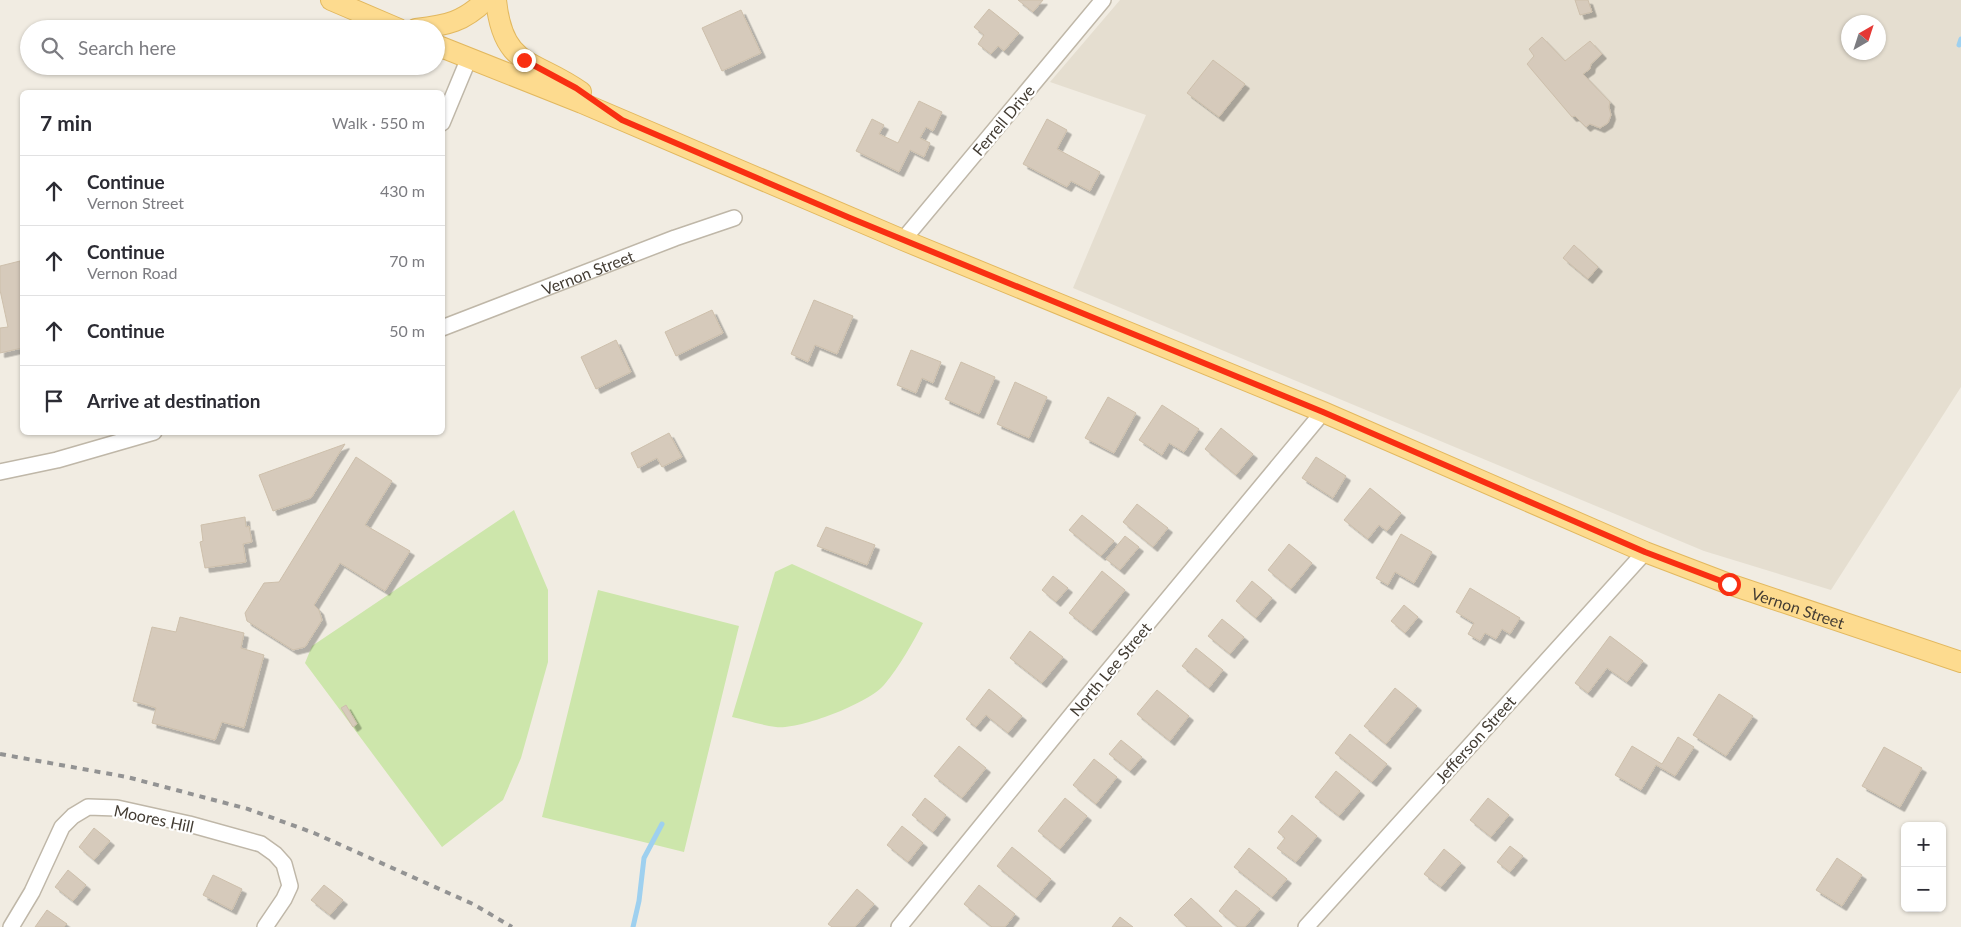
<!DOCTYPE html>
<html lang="en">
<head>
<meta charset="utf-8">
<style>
	:root { --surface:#fff; --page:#f7f7f7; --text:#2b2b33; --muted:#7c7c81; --line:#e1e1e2 }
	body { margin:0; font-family:Lato,sans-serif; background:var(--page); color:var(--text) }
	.controls { position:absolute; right:15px; bottom:15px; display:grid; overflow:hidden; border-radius:8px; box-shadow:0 1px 4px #0004 }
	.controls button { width:45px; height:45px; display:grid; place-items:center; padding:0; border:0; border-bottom:1px solid var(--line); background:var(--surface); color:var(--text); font:25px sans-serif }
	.compass { position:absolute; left:1841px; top:15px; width:45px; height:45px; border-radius:50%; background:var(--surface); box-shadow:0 1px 4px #0004; rotate:39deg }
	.stop { position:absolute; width:15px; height:15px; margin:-11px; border:4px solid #f92f12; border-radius:50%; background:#fff }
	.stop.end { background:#f92f12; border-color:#fff; box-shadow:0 1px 5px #0008 }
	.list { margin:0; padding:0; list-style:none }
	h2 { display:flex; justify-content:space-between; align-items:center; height:65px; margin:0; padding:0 20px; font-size:21px }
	h2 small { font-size:16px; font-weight:400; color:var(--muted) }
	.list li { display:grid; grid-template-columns:32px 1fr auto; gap:15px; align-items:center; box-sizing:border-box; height:70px; padding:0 20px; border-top:1px solid var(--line) }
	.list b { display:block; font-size:19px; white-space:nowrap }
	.list p { margin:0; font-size:16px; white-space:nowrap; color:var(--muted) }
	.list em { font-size:16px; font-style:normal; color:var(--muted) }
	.icon { flex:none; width:28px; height:28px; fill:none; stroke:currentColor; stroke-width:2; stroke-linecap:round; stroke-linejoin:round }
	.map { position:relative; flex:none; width:1961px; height:927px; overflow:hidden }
	.search { position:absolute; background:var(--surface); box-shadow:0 1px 4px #0004; left:20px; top:20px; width:425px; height:55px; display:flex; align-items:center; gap:12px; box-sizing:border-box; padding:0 18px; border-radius:28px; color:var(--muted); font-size:19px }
	.panel { position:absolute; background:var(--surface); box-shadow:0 1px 4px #0004; left:20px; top:90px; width:425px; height:345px; border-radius:8px }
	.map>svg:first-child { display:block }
	.residential { fill:#e5ded0; fill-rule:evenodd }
	.green { fill:#cde6ab }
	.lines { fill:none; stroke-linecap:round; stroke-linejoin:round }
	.stream { stroke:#9ed0ef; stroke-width:5 }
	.building { fill:#d6cabb; stroke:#cdbfab; filter:url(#shadow) }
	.minor-casing { stroke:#bfb7a8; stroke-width:18 }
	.major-casing { stroke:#e2b85f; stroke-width:22 }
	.minor { stroke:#fff; stroke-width:15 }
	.major { stroke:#fddb8f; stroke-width:20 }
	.rail { stroke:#939393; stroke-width:4; stroke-dasharray:6 6; stroke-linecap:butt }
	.route { stroke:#f92f12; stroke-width:6 }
	.labels { text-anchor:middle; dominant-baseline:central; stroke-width:4.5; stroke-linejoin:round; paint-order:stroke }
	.street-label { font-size:16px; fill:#433c33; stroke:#fff }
</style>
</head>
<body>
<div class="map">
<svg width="1961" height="927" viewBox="0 0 1961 927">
	<defs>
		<filter id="shadow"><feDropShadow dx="4.5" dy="4.5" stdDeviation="0" flood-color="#0004"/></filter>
	</defs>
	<rect width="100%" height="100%" fill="#f1ece2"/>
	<path class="residential" d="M1120 0H1961V387L1831 590 1704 551 1073 288 1146 115 1050 82ZM1848 22H1878V52H1848Z"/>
	<path class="green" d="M514 510 548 590V662L521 758 503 800 442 847 305 663 312 646Z
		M792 564 923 623C912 644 900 666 884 685 869 703 800 730 776 727 761 725 746 720 732 717L775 572Z
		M598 590 739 626 684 852 542 817Z"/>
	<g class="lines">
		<path class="stream" d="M1959 45 1961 39
			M633 927 639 901 644 858 662 824"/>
	</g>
	<path class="building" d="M1018 0H1043L1033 12Z
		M1575 0H1588L1592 12 1580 15Z
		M989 9 1019 33 1004 51 998 46 991 54 978 44 984 35 974 27Z
		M741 10 761 53 722 71 702 28Z
		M1542 37 1565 61 1590 41 1602 54 1591 64 1590 69 1583 74 1610 102 1609 107 1611 115 1608 123 1600 128 1590 124 1586 127 1575 116 1572 117 1527 64 1534 56 1529 49Z
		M1213 60 1245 84 1219 117 1187 93Z
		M919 101 942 112 933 131 926 127 920 138 930 143 924 157 910 150 899 172 856 151 872 119 884 125 879 134 898 143Z
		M1047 119 1067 130 1057 149 1100 172 1090 191 1071 181 1067 187 1023 164Z
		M1574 245 1598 267 1588 279 1563 258Z
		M20 261 22 274V348L0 353V328L8 327 0 290V266Z
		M814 300 853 316 837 354 815 345 808 362 791 354Z
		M712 310 723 333 676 356 665 332Z
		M616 340 631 372 596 389 581 357Z
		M911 350 941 362 933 383 922 378 916 393 897 385Z
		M961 362 995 377 979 414 945 399Z
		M1015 382 1047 397 1029 438 997 424Z
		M1108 397 1136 413 1114 453 1085 438Z
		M1162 405 1199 429 1184 452 1169 443 1162 455 1139 440Z
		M1221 428 1253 454 1236 475 1205 449Z
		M669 433 682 457 662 467 657 458 638 468 631 453Z
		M345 444 311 498 273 511 259 475Z
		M356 457 392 481 365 525 410 551 385 591 340 563 314 605 319 610 322 620 305 647 293 650 247 621 245 613 264 583 279 582Z
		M1316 457 1346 476 1333 498 1302 478Z
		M1370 488 1401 513 1387 531 1379 525 1368 539 1344 520Z
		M1137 504 1168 528 1153 547 1123 522Z
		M1082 515 1114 541 1101 556 1069 530Z
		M245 517 246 527 249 526 252 542 243 544 246 562 205 568 200 542 203 541 201 525Z
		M826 527 875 545 867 565 817 546Z
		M1401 534 1432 552 1414 583 1395 572 1388 585 1376 578Z
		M1125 536 1139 547 1120 570 1106 559Z
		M1289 544 1312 563 1291 589 1268 570Z
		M1102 571 1125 590 1092 631 1069 613Z
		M1053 576 1068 588 1056 602 1042 590Z
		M1252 581 1272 598 1256 618 1236 601Z
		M1470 588 1520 618 1510 634 1502 629 1496 639 1485 633 1480 641 1468 634 1474 623 1456 612Z
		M1404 605 1418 617 1405 633 1391 621Z
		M180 617 244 633 241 648 264 655 244 728 222 722 215 740 152 723 156 708 133 701 152 627 176 632Z
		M1222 619 1244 637 1230 654 1208 636Z
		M1030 631 1063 657 1042 683 1010 658Z
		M1610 636 1643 661 1627 682 1607 668 1588 693 1575 683Z
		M1196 648 1223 670 1209 688 1182 666Z
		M1395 688 1417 706 1386 744 1364 726Z
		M989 689 1022 716 1008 733 986 715 976 727 966 719Z
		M1157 690 1189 716 1170 741 1137 714Z
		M1719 694 1753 716 1726 756 1693 735Z
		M346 705 357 724 353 727 341 708Z
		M1350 734 1387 764 1372 782 1335 753Z
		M1678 737 1694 747 1675 776 1656 765 1641 790 1615 775 1632 746 1662 764Z
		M1121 740 1142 757 1130 771 1109 754Z
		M959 746 986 768 962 798 934 776Z
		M1884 747 1922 768 1900 807 1862 786Z
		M1094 759 1117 777 1096 804 1073 785Z
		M1336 771 1360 791 1339 816 1315 797Z
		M925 798 946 815 933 832 912 815Z
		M1065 798 1087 816 1060 849 1038 831Z
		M1488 798 1509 815 1491 837 1470 820Z
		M1292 815 1317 836 1296 862 1277 848 1285 838 1278 832Z
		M902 826 923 843 908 862 887 845Z
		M94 828 110 841 94 860 79 847Z
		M1510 846 1523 856 1510 872 1497 862Z
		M1012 847 1051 879 1036 898 997 866Z
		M1249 848 1287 879 1272 897 1234 867Z
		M1444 849 1461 863 1441 887 1424 874Z
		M1837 858 1862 875 1842 906 1816 890Z
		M68 870 86 885 73 901 55 887Z
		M213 875 242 889 232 910 203 895Z
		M324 885 343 900 330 915 311 900Z
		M979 885 1015 914 1005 927H992L964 904Z
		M857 889 874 904 855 927H832L828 924Z
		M1236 890 1260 909 1245 927H1238L1219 911Z
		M1191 898 1222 927H1187L1174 915Z
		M47 910 67 924 64 927H35Z
		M1120 917 1133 927H1112Z"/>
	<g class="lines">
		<defs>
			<g id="minor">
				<path d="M442 123 469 58"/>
				<path d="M903 240 1103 0"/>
				<path id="s1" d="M442 328 675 238 734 218"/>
				<path d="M0 472 57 460 154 432"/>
				<path d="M11 927 32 892 62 827 73 816 88 807 117 808 189 824 261 844 275 854 284 864 290 886 284 899 265 927"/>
				<path d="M899 927 1074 712 1323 412"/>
				<path d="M1306 927 1645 552"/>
			</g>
			<g id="major">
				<path d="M331 0 399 29"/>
				<path d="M496 0C503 69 535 59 581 92"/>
				<path d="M416 29C448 25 463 22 486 0"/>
				<path id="s2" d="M436 45 582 103 903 240 1323 412 1645 552 1729 584 1961 662"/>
			</g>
		</defs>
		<use href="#minor" class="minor-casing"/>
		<use href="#major" class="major-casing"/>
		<use href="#minor" class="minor"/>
		<use href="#major" class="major"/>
		<path class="rail" d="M0 754 127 777 248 809 314 833 473 904 512 927"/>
	</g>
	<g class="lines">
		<path class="route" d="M524 60 576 88 622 120 850 218 1323 412 1645 552 1729 584"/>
	</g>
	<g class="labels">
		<g class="street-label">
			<text transform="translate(1003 120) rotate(-50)">Ferrell Drive</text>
			<text stroke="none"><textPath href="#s1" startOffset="156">Vernon Street</textPath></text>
			<text stroke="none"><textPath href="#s2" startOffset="1474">Vernon Street</textPath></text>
			<text transform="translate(1110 669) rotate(-50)">North Lee Street</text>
			<text transform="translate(1475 739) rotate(-48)">Jefferson Street</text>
			<text transform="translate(154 818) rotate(12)">Moores Hill</text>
		</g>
	</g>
</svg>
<div class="controls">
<button>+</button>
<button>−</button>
</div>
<svg class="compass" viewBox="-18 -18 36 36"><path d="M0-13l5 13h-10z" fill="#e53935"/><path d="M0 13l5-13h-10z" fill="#7c7c81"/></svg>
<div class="stop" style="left:1729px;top:584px"></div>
<div class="stop end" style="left:524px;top:60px"></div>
<div class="search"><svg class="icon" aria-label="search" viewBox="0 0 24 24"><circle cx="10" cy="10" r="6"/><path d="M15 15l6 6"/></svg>Search here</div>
<section class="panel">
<h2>7 min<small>Walk · 550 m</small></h2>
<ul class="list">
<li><svg class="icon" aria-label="ahead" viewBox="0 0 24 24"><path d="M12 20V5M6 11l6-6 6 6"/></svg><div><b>Continue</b><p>Vernon Street</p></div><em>430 m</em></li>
<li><svg class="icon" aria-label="ahead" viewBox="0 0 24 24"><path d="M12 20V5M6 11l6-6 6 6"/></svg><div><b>Continue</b><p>Vernon Road</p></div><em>70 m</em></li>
<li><svg class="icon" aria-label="ahead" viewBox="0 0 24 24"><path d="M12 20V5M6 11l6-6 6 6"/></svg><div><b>Continue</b></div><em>50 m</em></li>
<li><svg class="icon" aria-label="arrive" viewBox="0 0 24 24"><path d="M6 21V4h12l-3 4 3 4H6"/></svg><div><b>Arrive at destination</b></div></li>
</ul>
</section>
</div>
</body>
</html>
